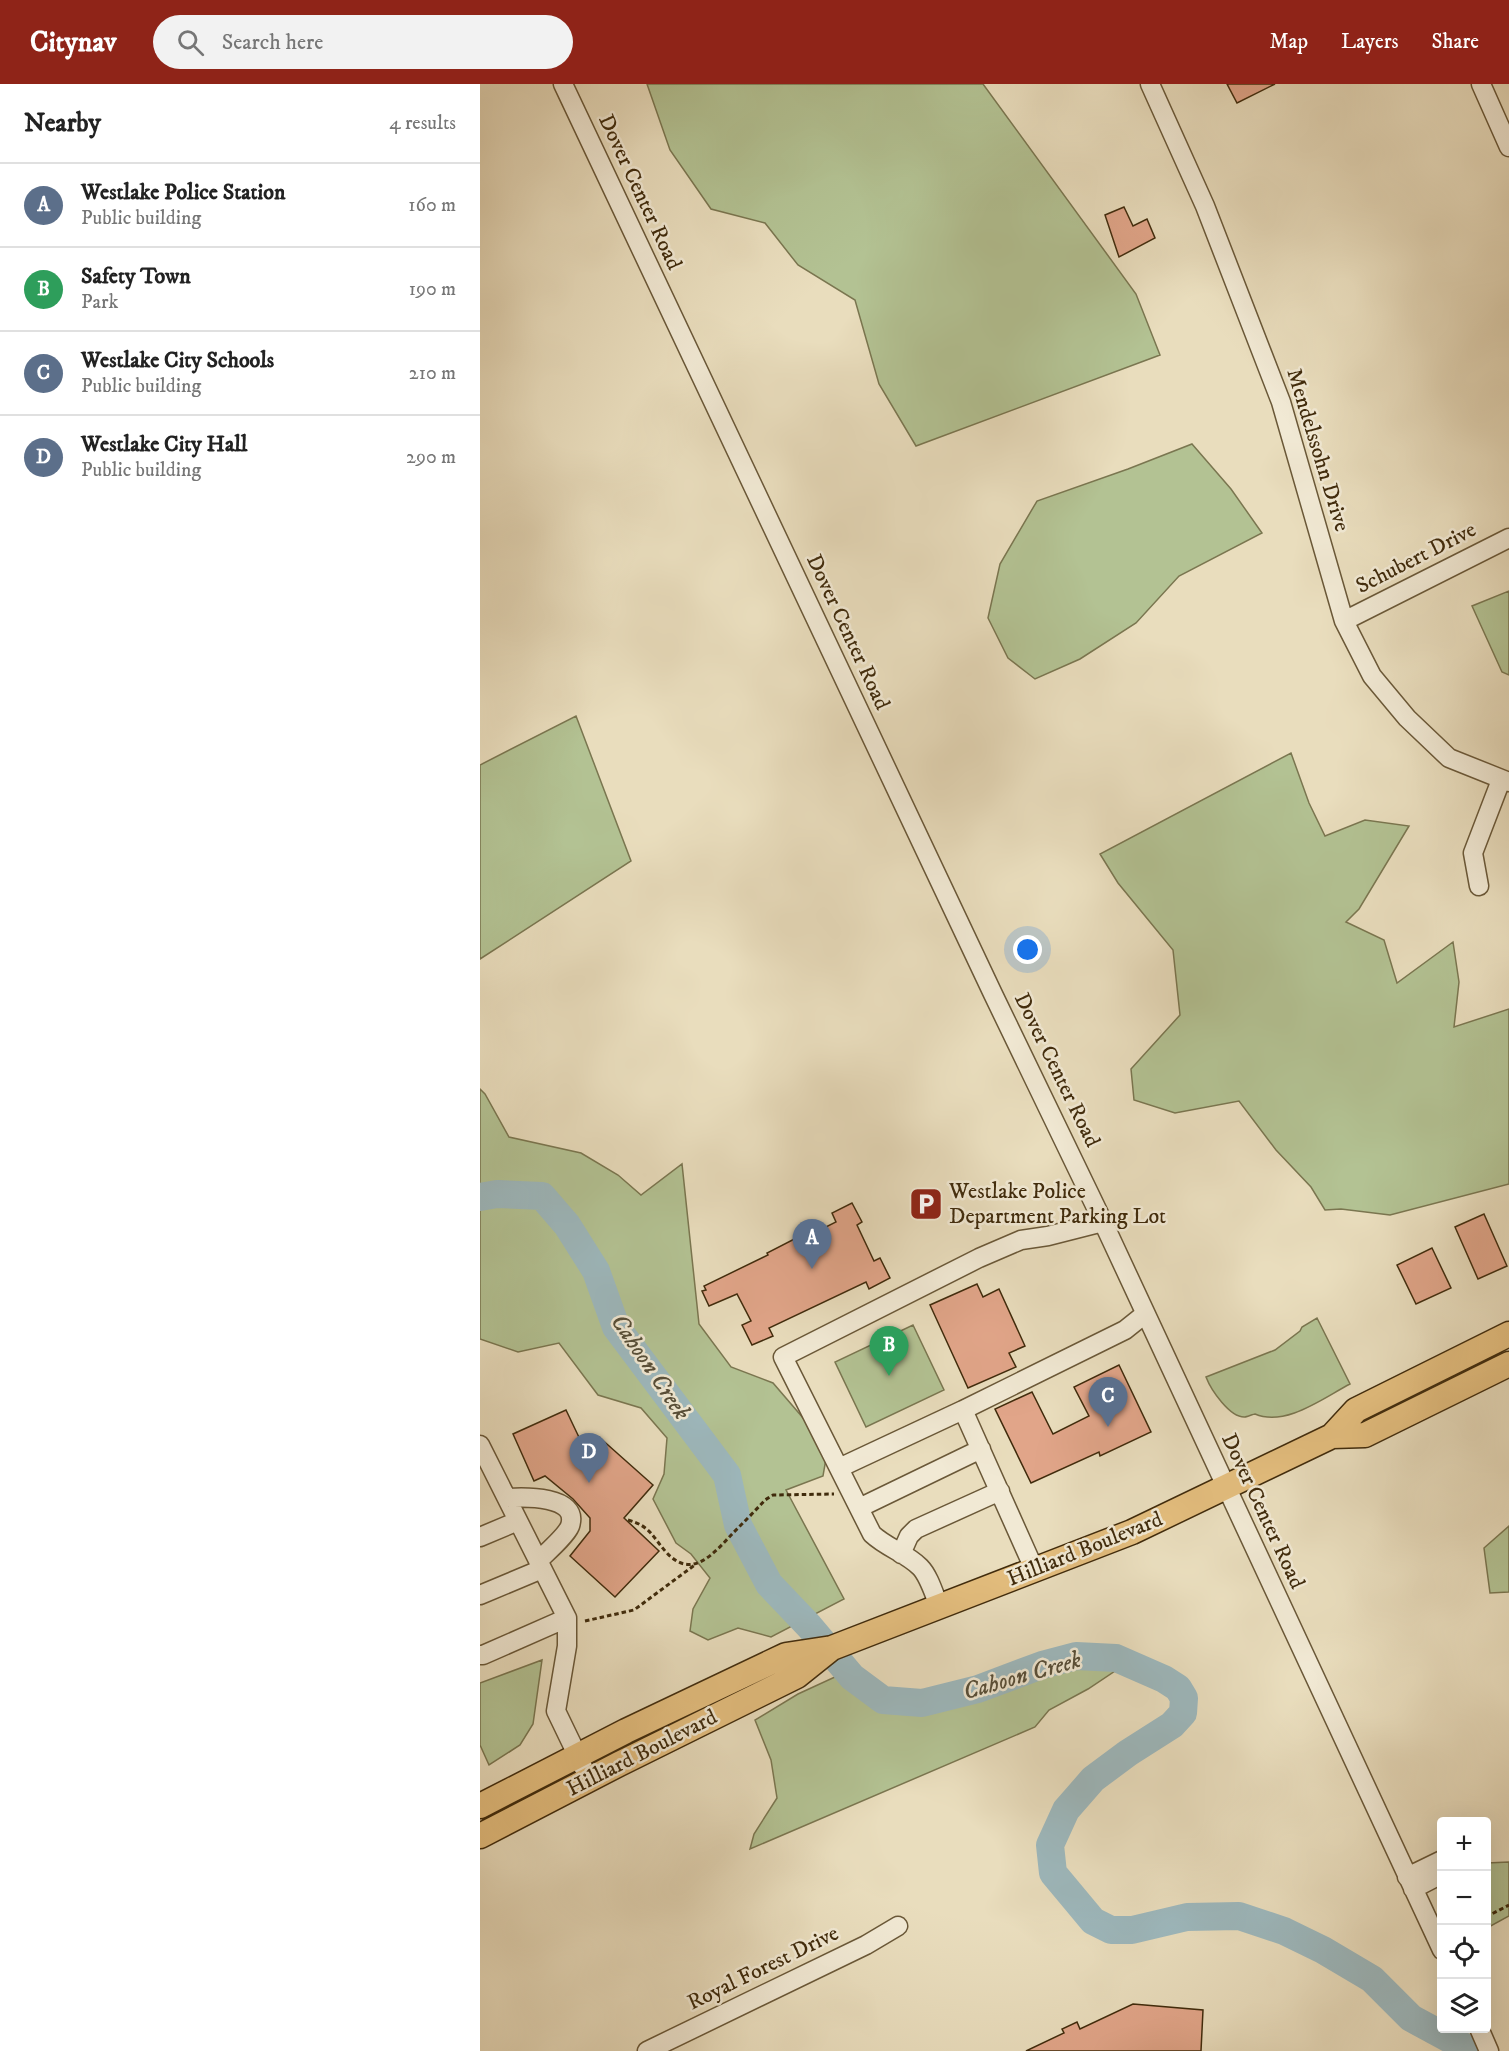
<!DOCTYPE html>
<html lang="en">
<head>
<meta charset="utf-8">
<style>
	:root { --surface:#fff; --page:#f2f2f2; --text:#222; --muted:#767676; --line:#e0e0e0; --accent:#8f2418 }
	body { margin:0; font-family:"IM FELL DW Pica",serif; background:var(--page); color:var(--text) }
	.controls { position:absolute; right:18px; bottom:18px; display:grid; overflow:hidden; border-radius:6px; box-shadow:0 6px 24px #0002 }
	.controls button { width:54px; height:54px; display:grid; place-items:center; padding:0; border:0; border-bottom:2px solid var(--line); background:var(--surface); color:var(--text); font:30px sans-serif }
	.you { position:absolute; left:548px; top:866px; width:21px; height:21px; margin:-15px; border:4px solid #fff; border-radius:50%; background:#1a73e8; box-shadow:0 0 0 9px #1a73e833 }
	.badge { display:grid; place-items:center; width:39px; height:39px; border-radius:50%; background:var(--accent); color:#fff; font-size:20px; font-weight:700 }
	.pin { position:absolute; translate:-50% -50px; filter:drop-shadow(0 2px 3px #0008) }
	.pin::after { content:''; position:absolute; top:32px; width:21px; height:18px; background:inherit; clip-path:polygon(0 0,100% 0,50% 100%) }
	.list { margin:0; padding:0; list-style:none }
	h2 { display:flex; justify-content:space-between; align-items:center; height:78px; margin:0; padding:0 24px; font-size:26px }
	h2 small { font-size:20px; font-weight:400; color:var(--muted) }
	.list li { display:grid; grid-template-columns:39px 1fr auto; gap:18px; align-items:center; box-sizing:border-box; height:84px; padding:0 24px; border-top:2px solid var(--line) }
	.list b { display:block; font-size:22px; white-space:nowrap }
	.list p { margin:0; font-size:20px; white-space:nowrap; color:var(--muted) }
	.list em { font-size:20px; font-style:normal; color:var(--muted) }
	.icon { flex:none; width:33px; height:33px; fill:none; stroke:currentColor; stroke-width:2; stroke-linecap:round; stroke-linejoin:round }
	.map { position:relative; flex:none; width:1029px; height:1967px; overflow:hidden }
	header { display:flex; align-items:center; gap:36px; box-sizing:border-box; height:84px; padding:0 30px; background:var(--accent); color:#fff }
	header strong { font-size:28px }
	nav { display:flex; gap:33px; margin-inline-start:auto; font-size:21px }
	.search { width:420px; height:54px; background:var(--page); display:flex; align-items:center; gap:15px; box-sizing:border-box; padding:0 21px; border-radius:33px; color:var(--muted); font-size:22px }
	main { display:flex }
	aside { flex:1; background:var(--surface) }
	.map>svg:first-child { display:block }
	.green { fill:#b3c293; stroke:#7a7650; stroke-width:1.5 }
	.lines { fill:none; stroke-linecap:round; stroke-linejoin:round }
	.river { stroke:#9db8bd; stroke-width:28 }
	.building { fill:#e1a589; stroke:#402b0c; stroke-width:1.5 }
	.minor-casing { stroke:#6a5838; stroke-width:21 }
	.major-casing { stroke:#402b0c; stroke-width:27 }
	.path { stroke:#402b0c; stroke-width:3; stroke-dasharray:4.5 3; stroke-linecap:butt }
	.minor { stroke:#f1e9d4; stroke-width:18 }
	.major { stroke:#e4be7e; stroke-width:24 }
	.labels { text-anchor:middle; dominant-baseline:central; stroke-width:5; stroke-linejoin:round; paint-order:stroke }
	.street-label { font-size:22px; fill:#402b0c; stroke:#f1e9d4 }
	.poi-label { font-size:22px; fill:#402b0c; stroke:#f1e9d4; text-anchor:start }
	.water-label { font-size:24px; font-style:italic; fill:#574e38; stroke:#f1e9d4 }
</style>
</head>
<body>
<header>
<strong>Citynav</strong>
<div class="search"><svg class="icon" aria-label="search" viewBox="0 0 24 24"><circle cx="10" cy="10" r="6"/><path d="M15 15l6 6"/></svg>Search here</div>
<nav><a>Map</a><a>Layers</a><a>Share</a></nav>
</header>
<main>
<aside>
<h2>Nearby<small>4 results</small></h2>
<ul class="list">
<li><span class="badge" style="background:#5c6f8a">A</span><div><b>Westlake Police Station</b><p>Public building</p></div><em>160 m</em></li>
<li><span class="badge" style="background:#2e9e5b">B</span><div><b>Safety Town</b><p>Park</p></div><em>190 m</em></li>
<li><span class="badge" style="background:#5c6f8a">C</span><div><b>Westlake City Schools</b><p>Public building</p></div><em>210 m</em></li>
<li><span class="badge" style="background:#5c6f8a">D</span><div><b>Westlake City Hall</b><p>Public building</p></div><em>290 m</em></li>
</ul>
</aside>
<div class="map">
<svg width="1029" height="1967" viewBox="0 0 1029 1967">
	<rect width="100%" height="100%" fill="#e9ddbd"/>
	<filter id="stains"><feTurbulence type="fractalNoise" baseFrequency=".00333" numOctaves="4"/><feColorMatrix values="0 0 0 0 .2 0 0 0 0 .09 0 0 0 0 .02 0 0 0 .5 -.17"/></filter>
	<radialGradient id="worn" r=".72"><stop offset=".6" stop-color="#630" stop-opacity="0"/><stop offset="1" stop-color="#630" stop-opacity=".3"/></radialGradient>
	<path class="green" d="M167 0H503L656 210 680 271 436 362 399 300 375 216 318 181 285 139 231 125 190 66Z
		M712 360 751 405 782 449 699 492 656 539 600 575 555 595 528 574 508 534 520 480 557 417 648 385Z
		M1029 507V591L1022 588 992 522Z
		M96 632 151 777 0 875V681Z
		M811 669 829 719 845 752 885 736 929 742 879 825 866 838 904 856 917 899 973 858 979 898 974 943 1029 925V1100L910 1131 861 1125 845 1126 831 1103 796 1066 759 1017 695 1029 654 1016 651 985 700 931 693 866 638 799 620 770Z
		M0 1005 5 1010 29 1053 101 1069 138 1091 161 1111 202 1080 219 1240 251 1283 293 1299 348 1363 343 1392 306 1406 364 1515 291 1553 258 1544 228 1556 210 1547 213 1525 230 1494 211 1470 196 1459 173 1415 184 1390 187 1354 161 1324 118 1311 79 1259 38 1268 0 1255Z
		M837 1234 870 1300C843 1314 806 1343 775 1330 774 1330 766 1333 765 1333 750 1334 731 1306 726 1293L795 1266 820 1247 822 1243Z
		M433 1241 464 1306 386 1343 355 1278Z
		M1029 1442V1508L1010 1509 1004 1464Z
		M596 1572 636 1574 641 1583 608 1605 569 1626 555 1643 270 1765 274 1750 297 1714 291 1676 275 1636 318 1610 357 1592 372 1593 403 1616 442 1619 498 1605 562 1581Z
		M62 1576 53 1640 40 1661 9 1681 0 1661V1599Z
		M1029 1778V1832L1007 1844V1779Z"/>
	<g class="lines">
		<path class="river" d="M0 1113 17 1110 62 1112 87 1141 116 1187 136 1243 247 1391 258 1441 289 1500 329 1542 372 1593 403 1616 442 1619 498 1605 562 1581 596 1572 636 1574 684 1595 698 1604 704 1614 703 1629 692 1641 648 1669 613 1695 586 1726 570 1761 573 1789 613 1837 631 1846H652L707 1833 759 1832 804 1847 843 1866 892 1895 931 1934 992 1967"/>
	</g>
	<path class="building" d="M747 0H795L757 19Z
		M644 123 653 142 667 135 675 154 639 173 625 131Z
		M372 1119 382 1138 377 1141 394 1177 400 1174 410 1194 389 1205 386 1198 289 1244 293 1252 272 1261 262 1241 271 1237 257 1210 229 1222 222 1207 226 1206 224 1202 288 1171 287 1169 328 1148 330 1151 356 1138 352 1129Z
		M1004 1130 1027 1182 998 1195 975 1143Z
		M952 1164 971 1204 936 1220 917 1181Z
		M497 1200 503 1213 519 1205 545 1262 529 1269 536 1283 488 1304 450 1221Z
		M639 1281 671 1348 620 1372 619 1368 551 1399 515 1325 552 1308 573 1350 609 1332 594 1303Z
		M86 1326 106 1368 119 1353 173 1401 144 1434 179 1467 135 1513 90 1472 110 1447V1434L93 1415 65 1392 54 1397 33 1350Z
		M653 1920 723 1926 721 1967H546L584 1949 582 1945 597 1938 600 1945Z"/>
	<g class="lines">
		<defs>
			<path id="minor" d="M83 0 513 910 623 1138 962 1866
				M670 0 725 122 801 318 864 537 892 592 927 634 969 674 1029 698
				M1001 0 1029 63
				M864 537 1029 454
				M999 802 993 769 1021 696
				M483 1326 645 1246 665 1230
				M0 1361 87 1534V1562L76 1627 103 1683
				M359 1384 483 1326 555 1487
				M27 1414C43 1413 100 1411 90 1442 86 1452 66 1469 58 1477
				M379 1424 501 1365
				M0 1453 38 1437
				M421 1470 429 1452 436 1445 520 1407
				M0 1511 62 1485
				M459 1522C454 1510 449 1492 440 1483 426 1469 407 1464 392 1450L303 1273 499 1174 541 1156 568 1152 623 1138
				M0 1571H3L87 1534
				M927 1793 962 1776
				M933 1805 962 1790
				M999 1944 1009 1967
				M167 1967 386 1861 418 1842"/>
			<path id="major" d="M852 1352 885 1351 1029 1280
				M0 1722 146 1647 306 1571 352 1564 652 1448 852 1352 876 1326 1029 1250
				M0 1752 139 1680 317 1592 352 1564"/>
		</defs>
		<use href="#minor" class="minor-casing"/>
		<use href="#major" class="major-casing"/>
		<path class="path" d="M148 1436C170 1442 172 1452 186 1468 212 1497 234 1469 253 1449 264 1438 275 1427 285 1416L293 1411 354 1410
			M105 1537 154 1526 216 1480
			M1006 1833 1029 1821"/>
		<use href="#minor" class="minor"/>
		<use href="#major" class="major"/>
	</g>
	<defs>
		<symbol id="parking-square" viewBox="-11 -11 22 22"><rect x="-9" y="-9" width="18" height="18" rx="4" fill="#8f2418" stroke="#f1e9d4"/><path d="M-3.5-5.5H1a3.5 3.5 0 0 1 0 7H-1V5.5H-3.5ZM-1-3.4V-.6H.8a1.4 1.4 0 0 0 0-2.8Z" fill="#fff"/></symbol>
	</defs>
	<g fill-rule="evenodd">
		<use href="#parking-square" x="427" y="1101" width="38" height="38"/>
	</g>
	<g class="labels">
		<g class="street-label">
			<text transform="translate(160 108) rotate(65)">Dover Center Road</text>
			<text transform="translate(838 366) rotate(73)">Mendelssohn Drive</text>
			<text transform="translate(936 474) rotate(-27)">Schubert Drive</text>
			<text transform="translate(368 548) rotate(65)">Dover Center Road</text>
			<text transform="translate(577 986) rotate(64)">Dover Center Road</text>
			<text transform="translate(783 1427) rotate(65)">Dover Center Road</text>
			<text transform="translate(605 1465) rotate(-22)">Hilliard Boulevard</text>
			<text transform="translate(162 1669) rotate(-27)">Hilliard Boulevard</text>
			<text transform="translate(283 1884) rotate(-26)">Royal Forest Drive</text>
		</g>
		<g class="poi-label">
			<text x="469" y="1107">Westlake Police<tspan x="469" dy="25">Department Parking Lot</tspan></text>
		</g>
		<g class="water-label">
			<text transform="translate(170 1283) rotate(56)">Cahoon Creek</text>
			<text transform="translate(542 1592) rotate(-16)">Cahoon Creek</text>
		</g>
	</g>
	<rect width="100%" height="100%" filter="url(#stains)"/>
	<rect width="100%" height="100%" fill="url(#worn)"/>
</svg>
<div class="controls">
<button>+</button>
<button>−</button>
<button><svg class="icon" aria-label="locate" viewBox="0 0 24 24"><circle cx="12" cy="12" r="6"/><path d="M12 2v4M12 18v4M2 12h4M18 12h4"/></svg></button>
<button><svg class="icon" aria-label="layers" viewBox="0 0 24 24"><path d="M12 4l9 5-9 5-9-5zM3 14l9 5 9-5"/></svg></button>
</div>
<div class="you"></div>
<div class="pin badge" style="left:332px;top:1185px;background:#5c6f8a">A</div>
<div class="pin badge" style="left:409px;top:1292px;background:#2e9e5b">B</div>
<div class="pin badge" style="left:628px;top:1343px;background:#5c6f8a">C</div>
<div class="pin badge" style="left:109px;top:1399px;background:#5c6f8a">D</div>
</div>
</main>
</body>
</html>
